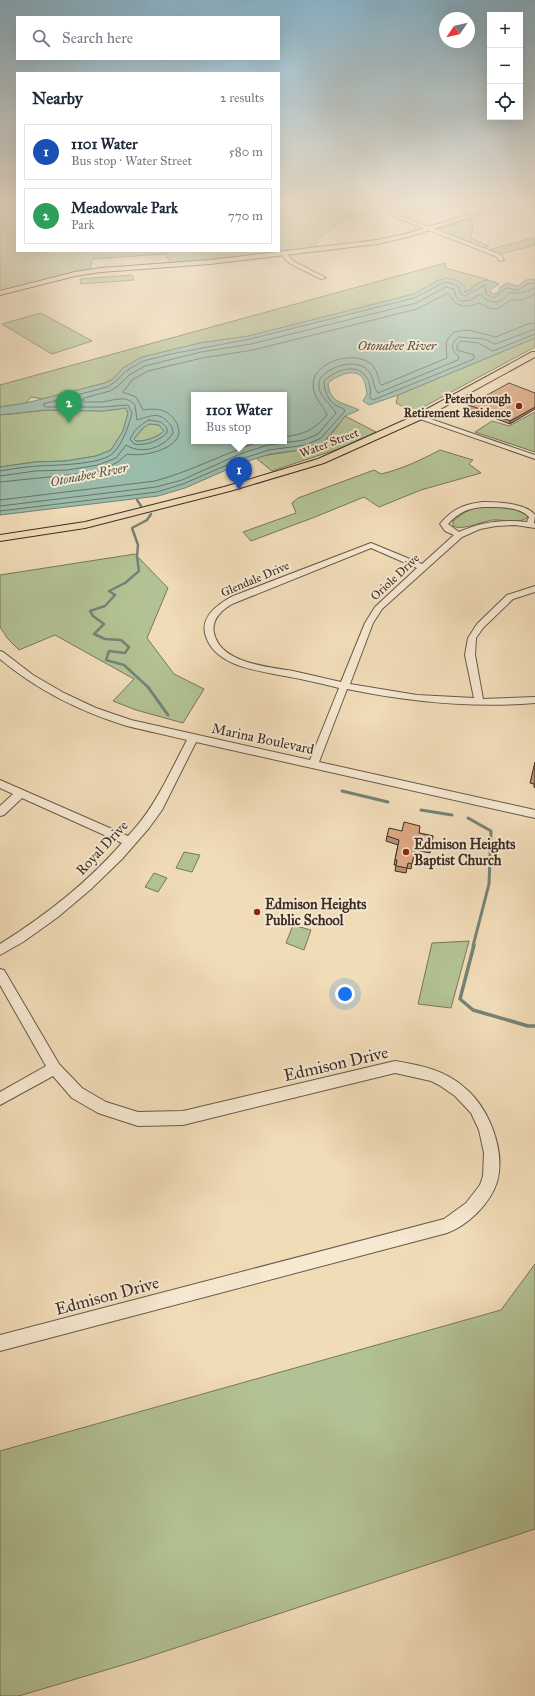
<!DOCTYPE html>
<html lang="en">
<head>
<meta charset="utf-8">
<style>
	:root { --surface:#fff; --page:#f2f2f3; --text:#1f2937; --muted:#747a83; --line:#e0e1e3; --accent:#8f2418 }
	body { margin:0; font-family:"IM FELL Great Primer",serif; background:var(--page); color:var(--text) }
	.controls { position:absolute; right:12px; top:12px; display:grid; overflow:hidden; border-radius:0px; box-shadow:0 4px 16px #0002 }
	.controls button { width:36px; height:36px; display:grid; place-items:center; padding:0; border:0; border-bottom:1px solid var(--line); background:var(--surface); color:var(--text); font:20px sans-serif }
	.compass { position:absolute; left:439px; top:12px; width:36px; height:36px; border-radius:50%; background:var(--surface); box-shadow:0 4px 16px #0002; rotate:236deg }
	.you { position:absolute; left:345px; top:994px; width:14px; height:14px; margin:-10px; border:3px solid #fff; border-radius:50%; background:#1a73e8; box-shadow:0 0 0 6px #1a73e833 }
	.badge { display:grid; place-items:center; width:26px; height:26px; border-radius:50%; background:var(--accent); color:#fff; font-size:13px; font-weight:700 }
	.pin { position:absolute; translate:-50% -33px; filter:drop-shadow(0 1px 2px #0008) }
	.pin::after { content:''; position:absolute; top:21px; width:14px; height:12px; background:inherit; clip-path:polygon(0 0,100% 0,50% 100%) }
	.popup { position:absolute; left:191px; top:392px; width:96px; height:52px; box-sizing:border-box; display:grid; place-content:center; border-radius:0px; background:var(--surface); filter:drop-shadow(0 1px 3px #0005); font-size:13px; white-space:nowrap; color:var(--muted) }
	.popup b { font-size:15px; color:var(--text) }
	.popup::after { content:''; position:absolute; left:50%; top:100%; margin-left:-8px; border:8px solid transparent; border-top-color:var(--surface) }
	.list { margin:0; padding:0; list-style:none }
	h2 { display:flex; justify-content:space-between; align-items:center; height:52px; margin:0; padding:0 16px; font-size:17px }
	h2 small { font-size:13px; font-weight:400; color:var(--muted) }
	.list li { display:grid; grid-template-columns:26px 1fr auto; gap:12px; align-items:center; box-sizing:border-box; height:56px; margin:0 8px 8px; padding:0 8px; border:1px solid var(--line); border-radius:0px }
	.list b { display:block; font-size:15px; white-space:nowrap }
	.list p { margin:0; font-size:13px; white-space:nowrap; color:var(--muted) }
	.list em { font-size:13px; font-style:normal; color:var(--muted) }
	.icon { flex:none; width:22px; height:22px; fill:none; stroke:currentColor; stroke-width:2; stroke-linecap:round; stroke-linejoin:round }
	.map { position:relative; flex:none; width:535px; height:1696px; overflow:hidden }
	.search { position:absolute; background:var(--surface); box-shadow:0 4px 16px #0002; left:16px; top:16px; width:264px; height:44px; display:flex; align-items:center; gap:10px; box-sizing:border-box; padding:0 14px; border-radius:0px; color:var(--muted); font-size:15px }
	.panel { position:absolute; background:var(--surface); box-shadow:0 4px 16px #0002; left:16px; top:72px; width:264px; height:180px; border-radius:0px }
	.map>svg:first-child { display:block }
	.green { fill:#b3c294; stroke:#76785d }
	.water { fill:#9bbcab; stroke:#748376; fill-rule:evenodd }
	.lines { fill:none; stroke-linecap:round; stroke-linejoin:round }
	.shore { stroke:#6a7468; stroke-width:1 }
	.stream-far2 { stroke:#748376; stroke-width:2.5 }
	.stream-far1 { stroke:#748376; stroke-width:3 }
	.stream { stroke:#748376; stroke-width:3.5 }
	.minor-casing { stroke:#68594a; stroke-width:2 }
	.major-casing { stroke:#3a2d26; stroke-width:2 }
	.minor { fill:#f6e8d1; fill-rule:evenodd }
	.major { fill:#f1dcb8; fill-rule:evenodd }
	.wall { fill:#be9071; stroke:#3a2d26 }
	.shaded-wall { fill:#9b765c; stroke:#3a2d26 }
	.building { fill:#dda883; stroke:#3a2d26 }
	.poi-dot { fill:#8f2418; stroke:#f6e8d1; stroke-width:1.5 }
	.labels { text-anchor:middle; dominant-baseline:central; stroke-width:4; stroke-linejoin:round; paint-order:stroke }
	.far-poi-label { font-size:12px; font-weight:bold; fill:#3a2d26; stroke:#f6e8d1; text-anchor:end }
	.far-street-label { font-size:12px; fill:#3a2d26; stroke:#f6e8d1 }
	.far-water-label { font-size:13px; font-style:italic; fill:#525147; stroke:#f6e8d1 }
	.street-label { font-size:14px; fill:#3a2d26; stroke:#f6e8d1 }
	.poi-label { font-size:14px; font-weight:bold; fill:#3a2d26; stroke:#f6e8d1; text-anchor:start }
	.near-street-label { font-size:17px; fill:#3a2d26; stroke:#f6e8d1 }
</style>
</head>
<body>
<div class="map">
<svg width="535" height="1696" viewBox="0 0 535 1696">
	<rect width="100%" height="100%" fill="#f1dcb8"/>
	<filter id="stains"><feTurbulence type="fractalNoise" baseFrequency=".005" numOctaves="4"/><feColorMatrix values="0 0 0 0 .2 0 0 0 0 .09 0 0 0 0 .02 0 0 0 .5 -.17"/></filter>
	<radialGradient id="worn" r=".72"><stop offset=".6" stop-color="#630" stop-opacity="0"/><stop offset="1" stop-color="#630" stop-opacity=".3"/></radialGradient>
	<path class="green" d="M0 204H17V251H279V204H363L382 211 343 219 318 240 314 248 221 260 171 263 165 254 92 259 90 271 0 293Z
		M471 219 473 230 470 238 489 246 482 248 436 230Z
		M535 237V245L500 254 489 250Z
		M445 263 446 268 489 280 478 283 466 292 439 280 414 294 249 336 200 343 142 357 123 368 113 379 105 383 44 399 31 397 26 403 0 407V385Z
		M132 275 134 280 81 284 80 279Z
		M41 313 92 341 52 354 2 324Z
		M535 338V347L414 412 396 403 398 395Z
		M126 408 128 413 123 431 111 450 96 456 66 461 35 462 0 467V415L47 410 103 411Z
		M535 412V452L475 432 492 421 509 426Z
		M345 416 376 432 341 448 272 471 256 458C278 451 303 453 323 442 331 437 339 424 345 416Z
		M149 424 159 425 164 431C158 437 144 442 136 441L134 439 143 428Z
		M440 450 473 460 469 464 481 473 421 490 379 507 364 497 315 517 251 541 243 532 296 513 292 503 298 498 374 470 381 474C402 469 421 460 440 450Z
		M483 506C499 507 513 507 527 514L528 517C520 525 503 519 492 520 481 522 461 531 453 526V521C463 513 470 508 483 506Z
		M135 554 168 588 147 638 174 674 204 689 183 723 136 710 113 701 134 679 55 635 19 650 8 639 0 627V575Z
		M184 852 200 855 192 872 176 868Z
		M154 873 167 878 158 892 145 887Z
		M293 925 311 930 304 950 286 943Z
		M469 941 451 1008 418 1004 432 943Z
		M535 1264V1529L136 1661 19 1696H0V1451L501 1310Z"/>
	<path class="water" d="M446 278 459 281 466 288 464 292C478 291 477 273 499 284L489 291 494 294 499 291 500 287 507 283 518 286 526 280 535 279V338L398 395 369 405 363 401 367 394C366 389 365 379 361 376 352 368 335 377 328 383 330 404 343 402 359 410L345 416 324 442 307 449 270 454 242 463 185 488 158 496 0 515V467L35 462 66 461 96 456 111 450 123 431 128 413 126 408 103 411 47 410 0 415V407L26 403 105 383 113 379 123 368 142 357 200 343 249 336 414 294 439 280ZM194 395H284V441H194ZM149 424 159 425 164 431C158 437 144 442 136 441L134 439 143 428Z"/>
	<g class="lines">
		<path class="shore" d="M149 420 161 422 167 428V433C158 441 146 446 134 444L130 439C134 430 140 425 149 420Z
			M284 437C304 434 313 431 327 415 323 404 313 399 313 384 314 361 355 350 371 364 377 369 378 377 380 384L382 385 447 358 446 343 449 337 454 332 468 330 496 337 528 324 535 323
			M0 471C12 469 24 467 37 466 54 465 99 465 112 454 122 446 129 425 132 413L128 405 103 407H45L43 404 107 387 115 382 126 371 143 361 171 354 250 339 414 298 445 282C454 284 459 284 461 294L465 296 485 285 486 294 494 298 506 288 519 290 527 284 535 283
			M0 476 35 471 67 470 98 465 116 458 126 445C141 455 164 448 173 433 173 428 171 425 167 421 157 411 149 417 137 420L135 405C126 394 113 401 101 402 96 402 90 402 85 402L83 400 84 398 110 391 118 386 129 375 145 366 201 352 251 344 416 303 446 287 454 289 456 297 461 301 471 300 480 294C491 305 499 305 509 293H521L535 288
			M0 482 97 472 118 462 127 454C141 457 174 451 179 434 179 430 178 425 176 422 168 409 157 408 143 410L136 397 123 392 132 380 148 371 202 358 253 350 417 309 446 294H449C456 308 466 308 479 303L489 308 497 309 511 300H523L535 294
			M0 500 155 481C192 471 225 453 261 441
			M0 506 156 487 182 480 240 454 268 445 304 440 318 434 336 413C329 401 315 395 320 379 329 366 359 356 370 373 374 379 373 387 378 393L458 360 459 357C451 351 450 343 459 337L484 339 495 344 535 329
			M0 511 157 492 183 484 241 459 269 450 306 445 321 438 345 411 344 409 335 405 329 399 325 390 324 381C344 362 374 364 370 398L373 400 474 359V355L457 350V345L461 341 478 343 493 351 535 334"/>
		<path class="stream-far2" d="M137 500 141 506
			M149 688 124 665 106 660 109 651 125 653 129 647 121 640 105 639 94 634 104 624 93 616 90 611 105 606 115 595 109 591 125 583 139 571 137 557 138 545 132 528 147 520 151 514"/>
		<path class="stream-far1" d="M148 687 168 715
			M342 791 388 802
			M421 810 452 815
			M468 818 491 831 489 884 473 946"/>
		<path class="stream" d="M474 945 460 999 473 1010 528 1026H535"/>
		<defs>
			<path id="minor" d="M390 212 494 252 501 255 504 260 499 261 497 257 490 254 388 214Z
				M282 253H286L293 261 326 278 321 279 289 263 281 254Z
				M419 415 535 455V459L417 418 416 417Z
				M483 502C497 502 526 503 535 515L534 523 535 524V528L515 525 496 526 480 529 462 537 382 609 373 623 350 684 417 695 474 698 465 655 468 638 477 624 507 595 535 586V592L513 599 483 628 476 638 475 655 483 699 535 697V703C472 708 410 702 347 689L319 762 535 810V818L196 742 162 810 149 828 122 859 91 889 58 917 23 942 0 955V944C45 916 87 883 122 843L22 798 4 815 0 816V806L13 794 0 788V780L128 836C155 808 169 774 187 740 167 735 147 731 127 726 81 712 37 690 0 659V651L3 652 33 675 64 693 96 708 131 720 310 760 339 688C323 684 307 680 290 677 262 671 213 668 205 633 201 615 220 603 233 596L371 543 422 564 454 535 445 531 440 524C452 509 465 504 483 502ZM483 507C496 507 520 506 529 517L527 522C503 519 480 522 459 532L448 524C458 513 468 508 483 507ZM371 548 417 568 375 607 365 623 341 682C325 678 309 675 293 671 268 667 220 663 214 633 211 619 222 610 232 604Z
				M0 969 4 970 59 1064 82 1088 106 1102 138 1112 183 1111 395 1061C420 1065 445 1070 465 1088 489 1108 506 1151 497 1182 490 1204 468 1225 447 1233L0 1351V1335L444 1219 466 1203 480 1185 483 1176 484 1153 479 1130 471 1113 455 1096 439 1085 431 1081 395 1073 183 1125 138 1126 98 1113 72 1098 53 1076 0 1105V1092L46 1066 0 985Z"/>
			<path id="major" d="M505 204H512L408 237 377 244 210 264 101 272 75 276 0 295V291L75 272 101 268 210 260 377 240 405 234Z
				M532 352H535V357L422 419 324 463 230 491 85 528 0 541V535L85 522 224 487 318 459 416 415Z"/>
		</defs>
		<use href="#minor" class="minor-casing"/>
		<use href="#major" class="major-casing"/>
		<use href="#minor" class="minor"/>
		<use href="#major" class="major"/>
	</g>
	<path class="wall" d="M535 393 510 424 468 408 469 405Z
		M535 762V788L534 787V784L530 783Z
		M402 831 419 833 433 836 430 853 415 850 411 869 407 868 406 873 395 871 396 865H394L398 845 386 841 387 836Z"/>
	<path class="shaded-wall" d="M535 407V409L510 424V421Z"/>
	<path class="building" d="M509 383 535 393V407L510 421 469 405Z
		M404 822 420 826 419 833 433 836 431 848 416 845 412 864 408 863 407 868 396 866 397 860H395L399 840 387 836 389 828 402 831Z"/>
	<linearGradient id="sky" x2="0" y2="1"><stop stop-color="#89b7d0"/><stop offset="0.46" stop-color="#f9efdf"/><stop offset="1" stop-color="#f9efdf" stop-opacity="0"/></linearGradient>
	<rect width="535" height="441" fill="url(#sky)"/>
	<g class="poi-dot">
		<circle cx="519" cy="406" r="4"/>
		<circle cx="406" cy="852" r="4"/>
		<circle cx="257" cy="912" r="4"/>
	</g>
	<g class="labels">
		<g class="far-poi-label">
			<text x="511" y="399">Peterborough<tspan x="511" dy="14">Retirement Residence</tspan></text>
		</g>
		<g class="far-street-label">
			<text transform="translate(329 443) rotate(-21)">Water Street</text>
			<text transform="translate(395 577) rotate(-43)">Oriole Drive</text>
			<text transform="translate(255 579) rotate(-23)">Glendale Drive</text>
		</g>
		<g class="far-water-label">
			<text x="397" y="346">Otonabee River</text>
			<text transform="translate(89 475) rotate(-11)">Otonabee River</text>
		</g>
		<g class="street-label">
			<text transform="translate(263 739) rotate(12)">Marina Boulevard</text>
			<text transform="translate(102 848) rotate(-47)">Royal Drive</text>
		</g>
		<g class="poi-label">
			<text x="414" y="844">Edmison Heights<tspan x="414" dy="16">Baptist Church</tspan></text>
			<text x="265" y="904">Edmison Heights<tspan x="265" dy="16">Public School</tspan></text>
		</g>
		<g class="near-street-label">
			<text transform="translate(336 1064) rotate(-13)">Edmison Drive</text>
			<text transform="translate(107 1296) rotate(-15)">Edmison Drive</text>
		</g>
	</g>
	<rect width="100%" height="100%" filter="url(#stains)"/>
	<rect width="100%" height="100%" fill="url(#worn)"/>
</svg>
<div class="controls">
<button>+</button>
<button>−</button>
<button><svg class="icon" aria-label="locate" viewBox="0 0 24 24"><circle cx="12" cy="12" r="6"/><path d="M12 2v4M12 18v4M2 12h4M18 12h4"/></svg></button>
</div>
<svg class="compass" viewBox="-18 -18 36 36"><path d="M0-13l5 13h-10z" fill="#e53935"/><path d="M0 13l5-13h-10z" fill="#747a83"/></svg>
<div class="you"></div>
<div class="pin badge" style="left:239px;top:490px;background:#1a4fb4">1</div>
<div class="popup"><b>1101 Water</b>Bus stop</div>
<div class="pin badge" style="left:69px;top:423px;background:#2e9e5b">2</div>
<div class="search"><svg class="icon" aria-label="search" viewBox="0 0 24 24"><circle cx="10" cy="10" r="6"/><path d="M15 15l6 6"/></svg>Search here</div>
<section class="panel">
<h2>Nearby<small>2 results</small></h2>
<ul class="list">
<li><span class="badge" style="background:#1a4fb4">1</span><div><b>1101 Water</b><p>Bus stop · Water Street</p></div><em>580 m</em></li>
<li><span class="badge" style="background:#2e9e5b">2</span><div><b>Meadowvale Park</b><p>Park</p></div><em>770 m</em></li>
</ul>
</section>
</div>
</body>
</html>
